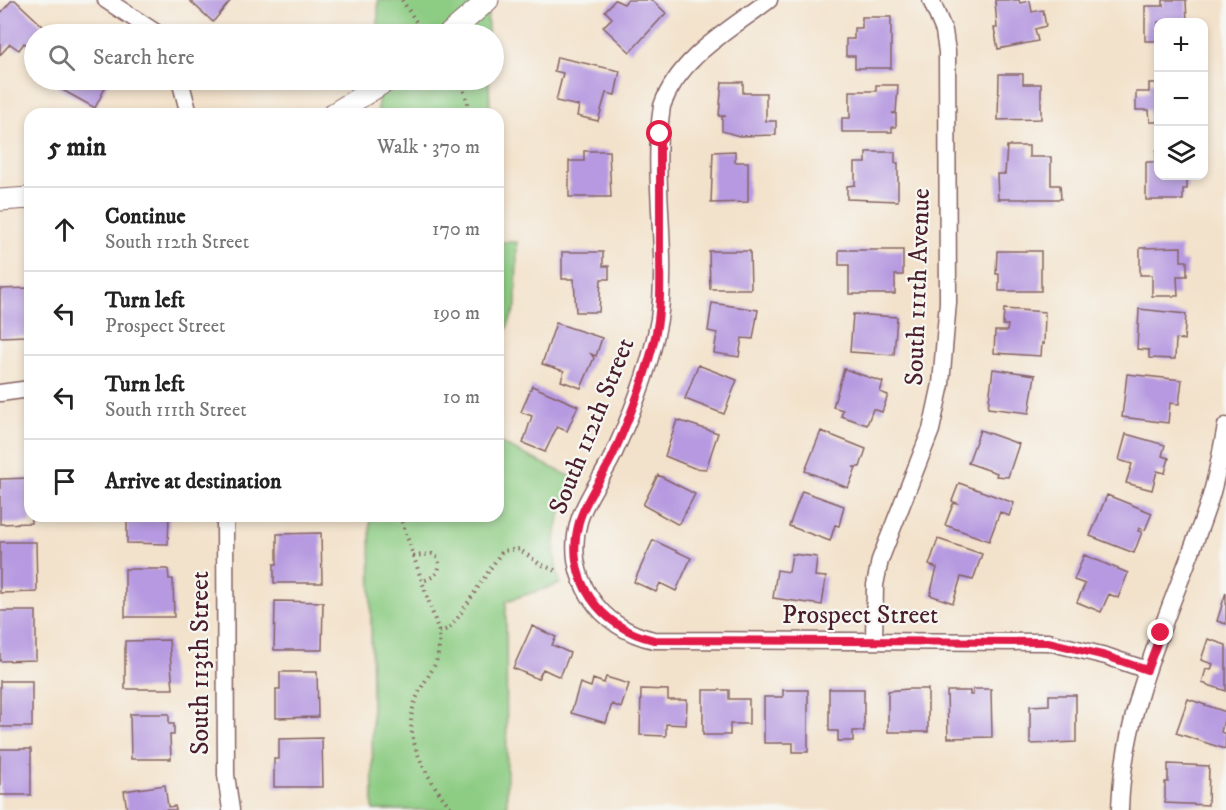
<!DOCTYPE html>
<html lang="en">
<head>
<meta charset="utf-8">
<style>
	:root { --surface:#fff; --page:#f2f2f2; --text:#222; --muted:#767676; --line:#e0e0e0 }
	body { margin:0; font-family:"IM FELL DW Pica",serif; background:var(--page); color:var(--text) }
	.controls { position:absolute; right:18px; top:18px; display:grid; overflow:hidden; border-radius:12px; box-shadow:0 3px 9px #0003 }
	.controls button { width:54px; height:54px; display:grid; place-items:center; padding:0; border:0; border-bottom:2px solid var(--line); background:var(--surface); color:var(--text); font:30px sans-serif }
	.stop { position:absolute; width:18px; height:18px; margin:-14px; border:4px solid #e11d48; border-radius:50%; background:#fff }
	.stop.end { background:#e11d48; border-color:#fff; box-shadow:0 2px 6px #0008 }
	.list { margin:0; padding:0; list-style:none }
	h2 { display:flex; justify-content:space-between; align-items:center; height:78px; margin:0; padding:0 24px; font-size:26px }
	h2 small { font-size:20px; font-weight:400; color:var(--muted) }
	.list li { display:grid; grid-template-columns:39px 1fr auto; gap:18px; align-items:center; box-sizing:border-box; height:84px; padding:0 24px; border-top:2px solid var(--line) }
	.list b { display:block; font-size:22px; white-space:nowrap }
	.list p { margin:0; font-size:20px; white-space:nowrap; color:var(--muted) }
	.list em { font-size:20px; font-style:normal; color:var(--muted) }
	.icon { flex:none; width:33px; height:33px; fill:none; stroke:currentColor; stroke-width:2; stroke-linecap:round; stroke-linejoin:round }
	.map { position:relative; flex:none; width:1226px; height:810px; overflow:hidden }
	.search { position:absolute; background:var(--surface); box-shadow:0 3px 9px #0003; left:24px; top:24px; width:480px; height:66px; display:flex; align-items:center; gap:15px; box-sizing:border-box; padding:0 21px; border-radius:33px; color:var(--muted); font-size:22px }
	.panel { position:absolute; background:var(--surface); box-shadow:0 3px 9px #0003; left:24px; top:108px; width:480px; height:414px; border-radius:18px }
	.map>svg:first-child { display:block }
	.green { fill:#8dcc83; stroke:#6c7657; stroke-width:1.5 }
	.building { fill:#b699e0 }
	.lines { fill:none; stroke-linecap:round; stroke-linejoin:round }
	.minor-casing { stroke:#856363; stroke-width:19 }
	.tertiary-casing { stroke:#856363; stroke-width:23 }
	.path { stroke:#856363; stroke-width:4; stroke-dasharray:1.5 4.5; stroke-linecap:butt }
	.minor { stroke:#fff; stroke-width:16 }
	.tertiary { stroke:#fff; stroke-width:21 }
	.route { stroke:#e11d48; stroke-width:8 }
	.labels { text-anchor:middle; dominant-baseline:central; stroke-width:4.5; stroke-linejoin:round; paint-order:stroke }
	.street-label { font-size:26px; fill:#4a1f2b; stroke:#f6f6f2 }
</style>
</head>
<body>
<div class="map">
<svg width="1226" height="810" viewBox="0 0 1226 810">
	<rect width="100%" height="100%" fill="#f6f6f2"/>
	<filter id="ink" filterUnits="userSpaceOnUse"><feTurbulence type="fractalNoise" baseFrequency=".0167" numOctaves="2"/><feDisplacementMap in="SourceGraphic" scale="12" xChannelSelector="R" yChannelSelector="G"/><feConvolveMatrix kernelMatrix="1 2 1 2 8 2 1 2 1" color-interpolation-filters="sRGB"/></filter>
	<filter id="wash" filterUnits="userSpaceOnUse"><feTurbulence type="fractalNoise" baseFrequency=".008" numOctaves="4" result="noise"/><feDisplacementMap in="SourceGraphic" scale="24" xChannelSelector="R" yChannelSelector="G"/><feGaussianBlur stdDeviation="1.35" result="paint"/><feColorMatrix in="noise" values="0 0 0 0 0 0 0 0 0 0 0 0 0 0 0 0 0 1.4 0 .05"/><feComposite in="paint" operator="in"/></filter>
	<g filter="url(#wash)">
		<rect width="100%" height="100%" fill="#f3e2cb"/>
		<path class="green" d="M378 0H487L488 34H378Z
			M378 80H489L490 114H378Z
			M498 242H517L516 306 498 349Z
			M498 442 576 479C556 515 549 544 560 584L506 601 507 810H373L370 516H498Z"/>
		<g id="blocks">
			<path class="building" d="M12 0H15L48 31 44 34H34L32 48 24 43 19 50 10 44 0 55V14Z
				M189 0H231L213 22Z
				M615 0 624 4 627 0H652L666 13 630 52 603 27 612 18 605 11Z
				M995 0H1019L1020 3 1030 1 1032 12 1043 10 1046 26 1035 29 1038 41 998 49 994 28H997Z
				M1163 0H1186L1187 22H1158V41H1145V6H1163Z
				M862 17H891V68H855V56H846V39H854V28H862Z
				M557 57 620 71 615 95 606 93 598 121 577 116 579 106 556 101 563 73 554 71Z
				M999 74H1023V84H1041V119L998 120Z
				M62 80H109L95 108 57 87Z
				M722 82H743V93H766V121H776V135L739 136 722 131V117L726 116H719Z
				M1149 83H1158V122H1150L1149 110H1136V92H1149Z
				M876 85H898L896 113H892L896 114V127H892V132H842V118H850V91H876Z
				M1007 146H1029V157H1051V185H1060L1061 199H998L997 174H1005Z
				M584 151H609L611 197H569V161H584Z
				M735 151V162H748V202L711 203 713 152Z
				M1156 151H1158V176H1187V189H1183V200H1146V162H1156Z
				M866 152H895V163H898V201L847 199V186L855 185V163H866Z
				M1181 247V261H1187V276H1177L1178 296H1152V275H1140V248Z
				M839 250H903V275H895V294H849V265H839Z
				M709 251H750L751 289H710Z
				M997 251H1041V291H999V274H996Z
				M562 252H603V266H609V279H601L599 312H576L574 279H562Z
				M30 288V331H26V336L0 337V289Z
				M712 303 758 310 753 339 742 338 739 357 714 353 717 333 708 331Z
				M1004 309 1045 312 1044 344 1042 343 1041 356 994 353 995 331H1007L1008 325H1003Z
				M1139 309 1186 314 1184 340 1176 339 1175 359 1149 358V350L1137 349Z
				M853 314 897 317 894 355 850 352Z
				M556 323 602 338 596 356 591 354 594 358 581 388 561 381 564 371 542 364Z
				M698 365 737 380 724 414 685 399Z
				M844 369 883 382 880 392 888 395 882 412 873 409 867 425 841 416 843 410 833 407Z
				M993 369 1035 375 1029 413 988 408Z
				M1127 374 1182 380 1179 404 1170 403 1168 423 1122 417Z
				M532 386 578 406 567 431 557 427 545 452 523 443 532 416 521 412Z
				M677 420 718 433 706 469 694 468 665 456Z
				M980 430 1019 444 1008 477 996 476 997 473 968 463Z
				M821 431 866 449 860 467H853L856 468 848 488 805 471Z
				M1126 434 1165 445 1162 456 1169 458 1165 473 1157 471 1152 490 1126 483 1132 464 1119 460Z
				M658 475 695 494 680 523 677 524 643 505Z
				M30 478 31 523 0 524V479Z
				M959 483 1014 503 1009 516 1000 512 989 541 945 525 953 504 957 503 952 501Z
				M802 491 844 506 839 526 835 525 830 541 789 526Z
				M1107 495 1152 513 1145 530 1139 528 1138 531 1142 532 1134 553 1090 536Z
				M127 516H169L168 544 127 543Z
				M321 533 322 583H274V564H277V534Z
				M938 539 982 554 973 580 961 577 953 603 930 595 937 568 929 565Z
				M653 540 691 558 676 591 660 583 656 592 634 582Z
				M0 542H36L37 592 0 593Z
				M792 554 817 557 815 576 826 577 822 605 773 598 777 570 789 572Z
				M1084 555 1128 573 1118 598 1109 594 1101 612 1077 602 1085 584 1074 580Z
				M125 569H168L169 579H173L174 617H125Z
				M1226 592V624L1217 621Z
				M275 601 323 602 322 650H274Z
				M0 611H36V660L0 661Z
				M532 626 556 637 552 645 570 653 560 677 543 669 538 679 513 668Z
				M1208 639 1226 645V691L1202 683 1206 669 1211 670 1213 664 1201 660Z
				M169 640 173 689H125V641Z
				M280 672H317L318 717 276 718V689H280Z
				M606 677 629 684 621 708 612 704 606 723 571 713 580 683 591 687 593 679 604 683Z
				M0 681H32V727H0Z
				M641 689 668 690V700H687L686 725 666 724V736L640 735Z
				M829 689H864V731H853V741H838V731H829Z
				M908 689H928V732H888V691Z
				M973 689H991L992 737 948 738 947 691H970V695H973Z
				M703 690H729V699H749V724H730V735H703Z
				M783 690H808V752H793V743H764V697H783Z
				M1049 695H1076V742L1030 744V706L1049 705Z
				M1188 699 1226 712 1221 732 1226 734 1225 749 1176 733Z
				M130 714H169V724H174V735H170L171 759H131Z
				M322 738 323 787H274V759H279V739Z
				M0 749H31V795H0Z
				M1168 764 1209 766 1208 805 1165 803V782H1168Z
				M165 785 168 807 175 806 176 810H127L124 791Z"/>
		</g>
	</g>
	<g filter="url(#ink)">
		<use href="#blocks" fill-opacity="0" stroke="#856363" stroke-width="1.5"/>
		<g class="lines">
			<defs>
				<path id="minor" d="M106 0 158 34
					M769 0C730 30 679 57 662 106 651 176 669 249 659 319 652 361 632 413 614 453 604 476 586 497 579 521 563 577 600 629 654 640L1048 642 1106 656 1147 670
					M180 80 189 114
					M0 393 30 389
					M225 516 226 775 231 810
					M874 640 875 585 880 560 931 430 941 384 948 302 947 52 944 31 931 0
					M1120 810C1123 701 1175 604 1209 502 1217 478 1221 451 1226 426"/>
				<path id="tertiary" d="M449 34 488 0
					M333 114 388 80
					M0 200 30 198"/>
			</defs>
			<use href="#minor" class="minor-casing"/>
			<use href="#tertiary" class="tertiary-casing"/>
			<path class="path" d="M402 0 424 34
				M459 80 468 102V114
				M400 516 439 632C442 671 424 673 414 705 402 739 431 785 453 810
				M413 556 432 554 438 558C442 572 434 578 422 581
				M439 632 448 629 457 619 502 551 519 549 540 564 559 572"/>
			<use href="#minor" class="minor"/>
			<use href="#tertiary" class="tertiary"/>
		</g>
	</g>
	<g class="lines" filter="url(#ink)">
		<path class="route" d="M660 134C660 171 660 209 660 247 660 277 662 308 655 337 646 376 630 417 614 453 604 476 586 497 579 522 563 578 600 628 654 640L1048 642 1106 656 1147 670 1161 633"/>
	</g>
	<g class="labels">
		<g class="street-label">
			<text transform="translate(918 287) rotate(-88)">South 111th Avenue</text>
			<text transform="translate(592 426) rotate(-68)">South 112th Street</text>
			<text x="860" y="615">Prospect Street</text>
			<text transform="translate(200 663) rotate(-90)">South 113th Street</text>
		</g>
	</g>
</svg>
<div class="controls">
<button>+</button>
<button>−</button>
<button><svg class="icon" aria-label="layers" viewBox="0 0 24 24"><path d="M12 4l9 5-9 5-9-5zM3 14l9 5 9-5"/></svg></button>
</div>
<div class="stop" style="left:660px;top:134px"></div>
<div class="stop end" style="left:1161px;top:633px"></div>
<div class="search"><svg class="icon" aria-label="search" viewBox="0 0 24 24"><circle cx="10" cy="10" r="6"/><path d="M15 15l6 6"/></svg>Search here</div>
<section class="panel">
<h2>5 min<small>Walk · 370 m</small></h2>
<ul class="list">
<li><svg class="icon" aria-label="ahead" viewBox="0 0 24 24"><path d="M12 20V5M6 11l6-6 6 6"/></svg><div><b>Continue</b><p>South 112th Street</p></div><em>170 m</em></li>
<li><svg class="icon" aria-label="left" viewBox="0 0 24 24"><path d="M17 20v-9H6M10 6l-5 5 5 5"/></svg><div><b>Turn left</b><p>Prospect Street</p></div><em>190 m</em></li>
<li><svg class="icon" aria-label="left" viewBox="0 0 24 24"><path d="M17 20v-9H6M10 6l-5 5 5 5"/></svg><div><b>Turn left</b><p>South 111th Street</p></div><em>10 m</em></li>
<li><svg class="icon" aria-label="arrive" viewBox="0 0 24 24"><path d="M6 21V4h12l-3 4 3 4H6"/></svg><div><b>Arrive at destination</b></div></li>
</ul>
</section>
</div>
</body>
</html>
